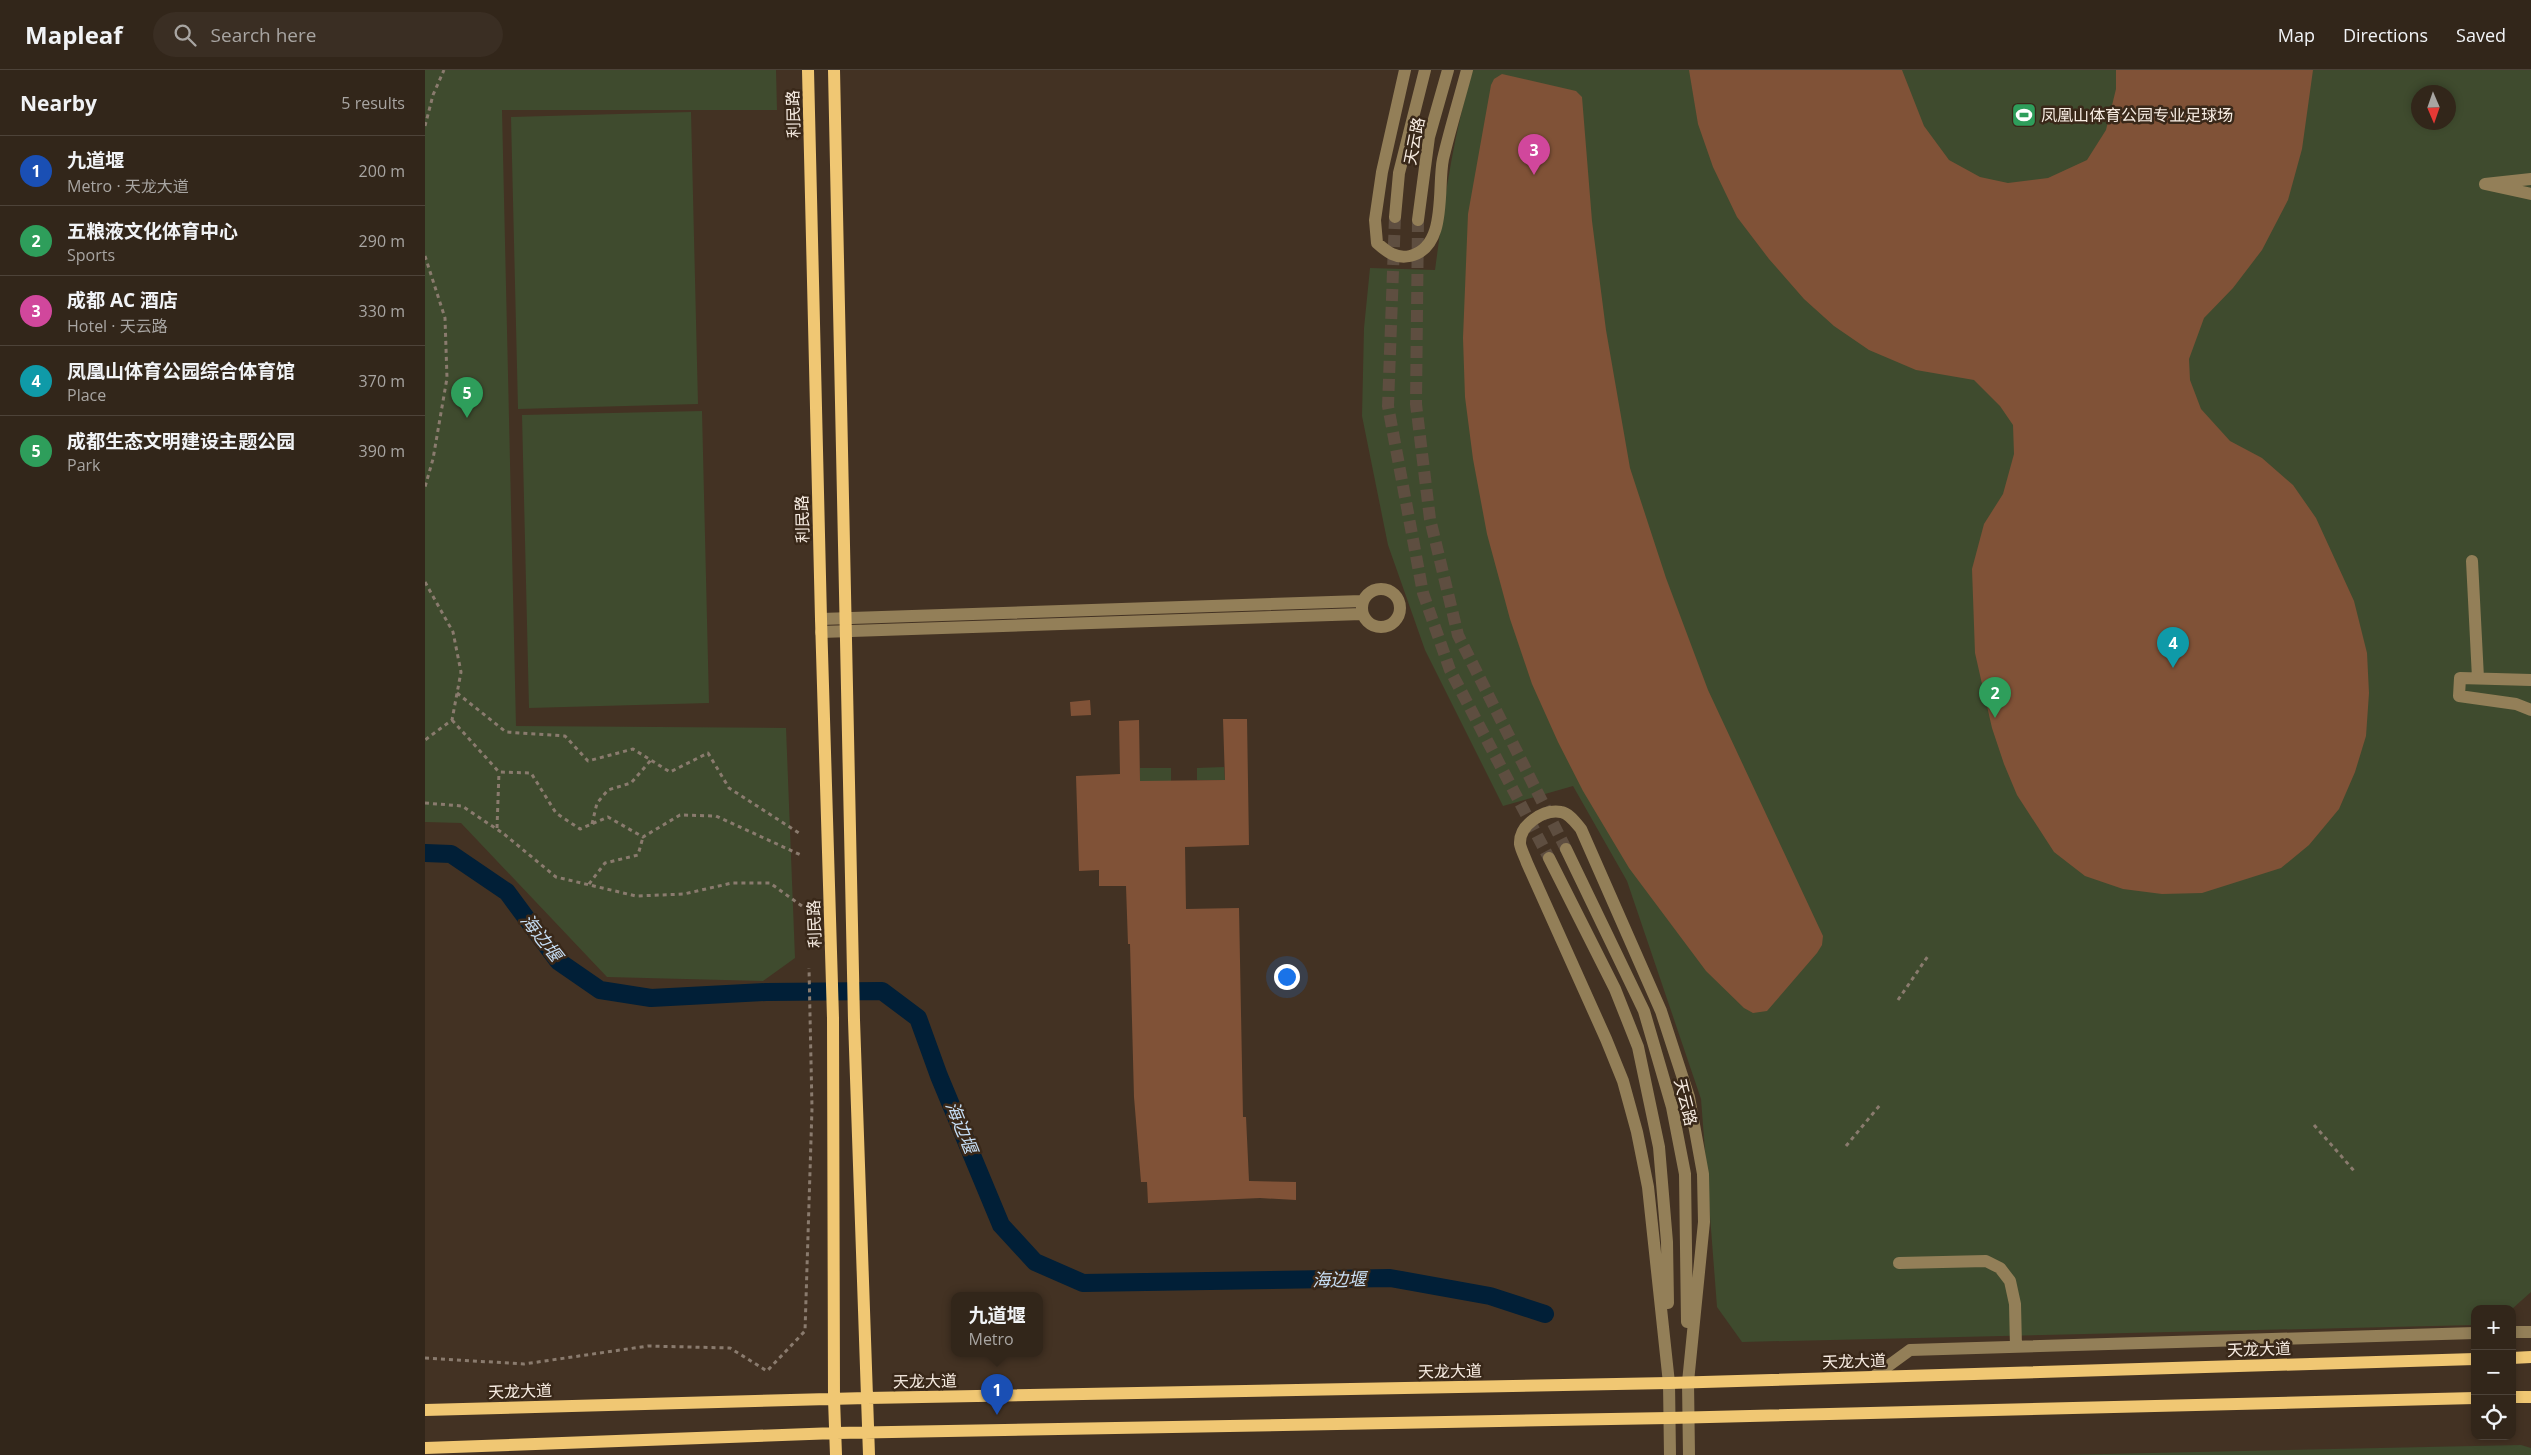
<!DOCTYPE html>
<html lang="en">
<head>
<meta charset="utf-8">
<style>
	:root { --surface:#32261a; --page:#3a2e23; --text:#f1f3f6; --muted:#a8a5a2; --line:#4d4339; --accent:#95b2f1 }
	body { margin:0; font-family:"Open Sans","Noto Sans SC",sans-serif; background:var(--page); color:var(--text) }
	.controls { position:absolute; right:15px; bottom:15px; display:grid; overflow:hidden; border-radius:10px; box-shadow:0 2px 8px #0003 }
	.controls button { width:45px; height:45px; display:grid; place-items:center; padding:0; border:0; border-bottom:1px solid var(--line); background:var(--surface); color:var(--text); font:25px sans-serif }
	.compass { position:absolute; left:1986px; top:15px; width:45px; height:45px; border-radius:50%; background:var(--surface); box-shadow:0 2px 8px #0003; rotate:178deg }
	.you { position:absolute; left:861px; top:906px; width:18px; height:18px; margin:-12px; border:4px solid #fff; border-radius:50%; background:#1a73e8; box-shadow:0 0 0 8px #1a73e833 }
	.badge { display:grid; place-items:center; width:32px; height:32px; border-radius:50%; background:var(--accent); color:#fff; font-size:16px; font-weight:700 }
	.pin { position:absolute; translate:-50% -41px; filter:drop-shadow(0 1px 2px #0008) }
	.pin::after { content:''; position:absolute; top:26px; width:18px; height:15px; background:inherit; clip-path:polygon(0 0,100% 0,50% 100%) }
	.popup { position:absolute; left:526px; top:1222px; width:92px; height:65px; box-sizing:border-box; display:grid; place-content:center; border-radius:10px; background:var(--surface); filter:drop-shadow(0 1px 4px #0005); font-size:16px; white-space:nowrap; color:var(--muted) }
	.popup b { font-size:19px; color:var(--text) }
	.popup::after { content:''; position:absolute; left:50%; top:100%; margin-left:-10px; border:10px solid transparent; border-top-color:var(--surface) }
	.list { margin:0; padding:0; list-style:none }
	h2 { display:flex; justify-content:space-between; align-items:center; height:65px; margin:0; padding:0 20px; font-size:21px }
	h2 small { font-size:16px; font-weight:400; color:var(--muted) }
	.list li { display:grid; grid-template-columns:32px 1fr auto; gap:15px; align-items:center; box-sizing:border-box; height:70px; padding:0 20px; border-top:1px solid var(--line) }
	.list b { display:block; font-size:19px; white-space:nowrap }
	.list p { margin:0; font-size:16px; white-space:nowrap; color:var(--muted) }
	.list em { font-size:16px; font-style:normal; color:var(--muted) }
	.icon { flex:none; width:28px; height:28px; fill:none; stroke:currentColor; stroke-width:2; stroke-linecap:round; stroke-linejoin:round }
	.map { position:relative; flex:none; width:2106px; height:1385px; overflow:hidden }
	header { display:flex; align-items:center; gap:30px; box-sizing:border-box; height:70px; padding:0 25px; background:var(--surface); border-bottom:1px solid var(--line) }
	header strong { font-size:24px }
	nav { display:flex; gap:28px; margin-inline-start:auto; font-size:18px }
	.search { width:350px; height:45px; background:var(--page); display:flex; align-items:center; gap:12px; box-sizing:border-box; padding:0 18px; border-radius:28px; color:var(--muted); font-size:19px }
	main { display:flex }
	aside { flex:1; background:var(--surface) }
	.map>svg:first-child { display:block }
	.green { fill:#3f4b2e; fill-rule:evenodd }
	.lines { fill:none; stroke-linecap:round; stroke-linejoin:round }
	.canal { stroke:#011f37; stroke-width:18 }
	.building { fill:#805237 }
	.minor-tunnel { stroke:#5e4e40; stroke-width:12; stroke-dasharray:12 6; stroke-linecap:butt }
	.path { stroke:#8a7b6e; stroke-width:3; stroke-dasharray:4 4; stroke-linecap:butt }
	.minor { stroke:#937f58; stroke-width:12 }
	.major { stroke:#f0c773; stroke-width:12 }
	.labels { text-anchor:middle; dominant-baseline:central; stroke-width:5; stroke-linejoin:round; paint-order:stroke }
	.street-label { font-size:16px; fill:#f8ede3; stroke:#392819 }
	.poi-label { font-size:16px; fill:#f8ede3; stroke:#392819; text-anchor:start }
	.water-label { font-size:18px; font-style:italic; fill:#c5ddf4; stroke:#392819 }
</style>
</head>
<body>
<header>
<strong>Mapleaf</strong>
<div class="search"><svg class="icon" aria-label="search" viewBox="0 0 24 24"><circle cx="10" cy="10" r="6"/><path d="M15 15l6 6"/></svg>Search here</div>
<nav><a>Map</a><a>Directions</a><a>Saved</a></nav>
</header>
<main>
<aside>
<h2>Nearby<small>5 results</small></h2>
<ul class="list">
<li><span class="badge" style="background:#1a4fb4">1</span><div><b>九道堰</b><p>Metro · 天龙大道</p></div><em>200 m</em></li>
<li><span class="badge" style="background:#2e9e5b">2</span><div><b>五粮液文化体育中心</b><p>Sports</p></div><em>290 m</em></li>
<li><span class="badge" style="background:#d1479c">3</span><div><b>成都 AC 酒店</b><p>Hotel · 天云路</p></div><em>330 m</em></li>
<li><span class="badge" style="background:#0f9aa8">4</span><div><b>凤凰山体育公园综合体育馆</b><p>Place</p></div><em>370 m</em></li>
<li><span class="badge" style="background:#2e9e5b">5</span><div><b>成都生态文明建设主题公园</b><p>Park</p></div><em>390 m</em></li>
</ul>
</aside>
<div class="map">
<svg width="2106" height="1385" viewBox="0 0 2106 1385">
	<rect width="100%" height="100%" fill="#433223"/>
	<path class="green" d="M0 0H351L352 40H77L91 656 361 658 370 888 338 911 182 907 36 753 0 752Z
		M1048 0H2106V1222L2087 1239H2050V1255L1317 1272 1292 1237 1276 1029 1202 811 1148 716 1078 736 1000 580 963 475 937 346 939 258 945 198 1010 200C1019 133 1028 65 1048 0ZM1994 22H2024V52H1994Z
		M266 42 273 334 93 339 86 47Z
		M277 341 284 633 104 638 97 345Z
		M799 697 800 710H772V698Z
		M715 698H746V711H715Z
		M2096 1375 2106 1378V1385H1634Z"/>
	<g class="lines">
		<path class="canal" d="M0 783 26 784 82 822 133 891 175 920 226 928 341 922 457 921 493 948 514 1006 576 1155 610 1192 658 1213 965 1208 1065 1226 1120 1244"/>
	</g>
	<path class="building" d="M1264 0H1477L1499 56 1524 90 1555 107 1583 113 1623 108 1662 90 1681 60 1691 19V0H1888L1877 79 1863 130 1837 180 1808 218 1779 248 1764 289 1765 310 1776 339 1805 371 1837 388 1868 415 1891 448 1929 531 1942 583 1944 623 1941 666 1930 702 1914 739 1884 775 1856 798 1777 823 1737 824 1698 819 1660 806 1629 782 1592 725 1579 694 1567 658 1550 583 1547 499 1559 454 1578 424 1589 384 1588 355 1575 336 1549 310 1491 300 1444 280 1409 256 1379 229 1344 189 1312 147 1288 97 1273 54Z
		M1077 4 1151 21 1157 27 1167 151 1181 260 1205 398 1241 508 1283 620 1398 866 1397 875 1392 883 1342 941 1328 943 1319 938 1281 901 1204 798 1158 721 1133 672 1107 614 1085 549 1062 464 1048 389 1040 327 1038 268 1043 144 1066 15 1069 9Z
		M665 630 666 645 646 646 645 632Z
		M798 649H822L824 775 760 777 761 839 814 838 818 1047H821L824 1111 871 1112V1130L835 1128 723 1133 722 1112H716L709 1027 705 874H703L701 816H674V800L654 801 651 706 695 704 694 651 714 650 715 711 800 710Z"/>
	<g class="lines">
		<path class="minor-tunnel" d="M970 147 963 336 998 523 1025 600 1124 788
			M993 150 991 334 1005 449 1033 565 1141 779"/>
		<path class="path" d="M0 56 8 25 19 0
			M0 186 20 248 22 308 8 389 0 417
			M0 512 28 562 36 602 27 650 0 670
			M32 623 81 662 140 666 163 691 208 679 245 702 283 683 304 718 377 765
			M27 650 74 702 106 703 131 743 155 759 183 747 218 767 255 745 291 746 378 786
			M0 733 37 736 79 764 131 807 211 826 259 824 307 813H345L381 839
			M167 754 172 733 183 720 206 713 226 690
			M72 758 74 702
			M164 814 180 793 213 785 218 767
			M1473 930 1503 886
			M1889 1055 1931 1103
			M1421 1076 1455 1035
			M0 1288 99 1294 223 1276 305 1278 342 1301 380 1261 387 1038 384 898"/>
		<path class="minor" d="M980 0 957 102 950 150 952 173C962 182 971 189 985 186 1023 177 1012 118 1018 89 1025 59 1034 30 1042 0
			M2106 109 2060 114 2106 124
			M970 147 974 103 1000 0
			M993 150 1004 67 1023 0
			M2047 491 2053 608
			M937 538a19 19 0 1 1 38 0a19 19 0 1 1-38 0Z
			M396 549 937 531
			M396 562 937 544
			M2106 610 2035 608 2034 626 2091 634 2106 640
			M1141 779 1219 941 1247 1037 1260 1104 1262 1252
			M1124 788 1190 919 1213 977 1234 1077 1242 1172 1243 1233
			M1474 1193 1561 1191 1575 1198 1585 1211 1590 1234 1591 1277
			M2087 1262H2106
			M1448 1307 1485 1280 2050 1263
			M1245 1385 1244 1313 1223 1117 1212 1062 1198 1011 1181 969 1102 793C1100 787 1096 780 1095 774 1094 755 1118 739 1136 742 1144 743 1151 753 1156 759L1236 941 1264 1027 1278 1104 1279 1152 1263 1312 1264 1385"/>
		<path class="major" d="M383 0 396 549 408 948 409 1329 411 1385
			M409 0 429 950 444 1385
			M2087 1288 2106 1287
			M2087 1327H2106
			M0 1340 442 1328 1244 1313 2050 1289
			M0 1378 411 1363 1244 1348 2050 1328"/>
	</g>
	<defs>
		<symbol id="stadium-square" viewBox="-11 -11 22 22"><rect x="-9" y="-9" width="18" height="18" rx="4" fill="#2e9e5b" stroke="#392819"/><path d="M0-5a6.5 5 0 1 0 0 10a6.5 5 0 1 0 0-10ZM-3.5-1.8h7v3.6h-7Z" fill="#fff"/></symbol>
	</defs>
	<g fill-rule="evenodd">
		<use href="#stadium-square" x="1585" y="31" width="28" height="28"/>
	</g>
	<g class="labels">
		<g class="street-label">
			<text transform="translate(368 44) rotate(-91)">利民路</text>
			<text transform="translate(989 71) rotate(-79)">天云路</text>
			<text transform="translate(377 449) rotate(-91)">利民路</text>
			<text transform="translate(389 854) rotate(-92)">利民路</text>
			<text transform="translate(1261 1032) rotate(76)">天云路</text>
			<text transform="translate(1834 1279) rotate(-2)">天龙大道</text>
			<text transform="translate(1429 1291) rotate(-2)">天龙大道</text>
			<text transform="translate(1025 1301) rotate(-1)">天龙大道</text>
			<text transform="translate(500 1311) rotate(-1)">天龙大道</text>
			<text transform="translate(95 1321) rotate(-2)">天龙大道</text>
		</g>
		<g class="poi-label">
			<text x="1616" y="45">凤凰山体育公园专业足球场</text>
		</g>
		<g class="water-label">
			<text transform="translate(117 867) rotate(52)">海边堰</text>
			<text transform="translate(537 1057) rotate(68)">海边堰</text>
			<text transform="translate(914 1209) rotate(-1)">海边堰</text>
		</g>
	</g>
</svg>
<div class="controls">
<button>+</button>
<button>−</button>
<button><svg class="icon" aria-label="locate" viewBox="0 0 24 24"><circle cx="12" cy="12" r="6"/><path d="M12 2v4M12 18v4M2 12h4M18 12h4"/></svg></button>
</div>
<svg class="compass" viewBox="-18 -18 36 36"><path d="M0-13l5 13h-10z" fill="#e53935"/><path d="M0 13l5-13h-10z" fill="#a8a5a2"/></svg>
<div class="you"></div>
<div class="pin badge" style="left:572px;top:1345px;background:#1a4fb4">1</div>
<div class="popup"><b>九道堰</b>Metro</div>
<div class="pin badge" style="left:1570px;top:648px;background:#2e9e5b">2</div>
<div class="pin badge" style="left:1109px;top:105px;background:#d1479c">3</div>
<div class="pin badge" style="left:1748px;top:598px;background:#0f9aa8">4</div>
<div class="pin badge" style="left:42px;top:348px;background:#2e9e5b">5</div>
</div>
</main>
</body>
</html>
